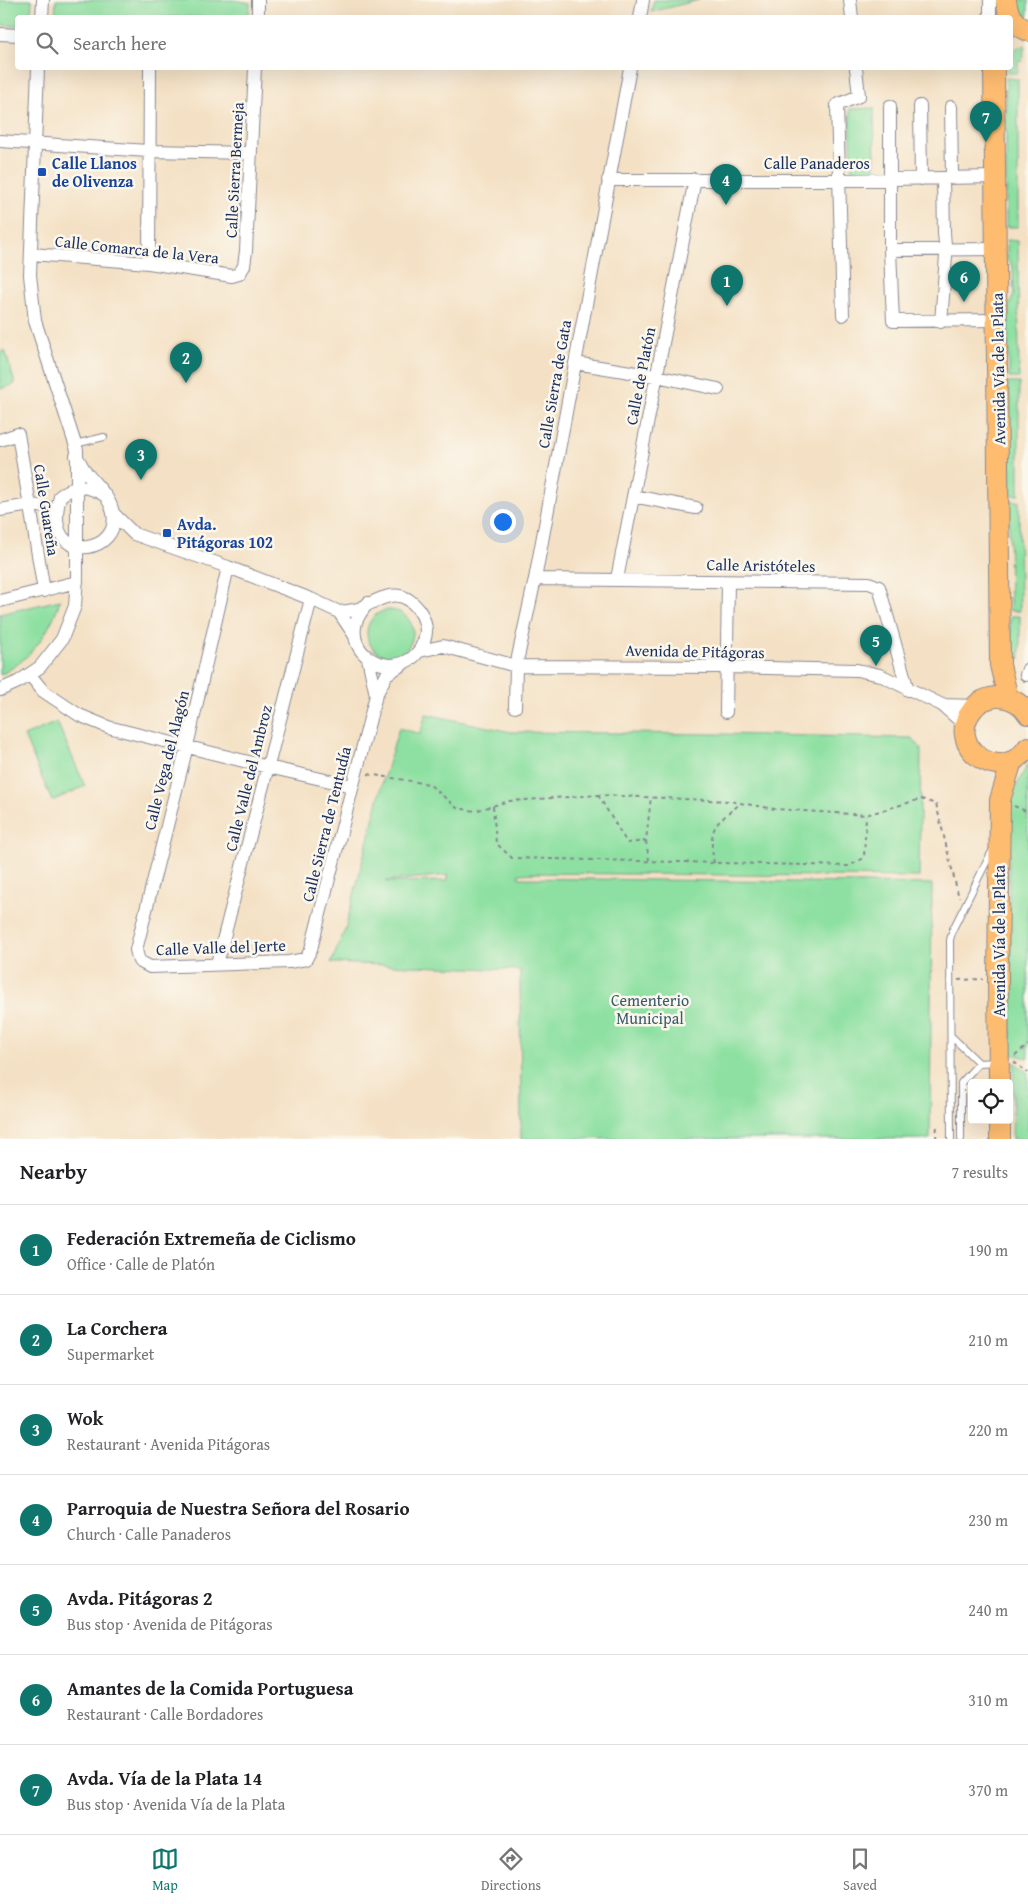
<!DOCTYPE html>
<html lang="en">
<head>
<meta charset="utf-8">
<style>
	:root { --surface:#fff; --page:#f2f2f2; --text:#202124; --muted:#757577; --line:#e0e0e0; --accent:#0f766e }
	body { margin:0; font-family:"Gentium Book Plus",serif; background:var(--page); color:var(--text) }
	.controls { position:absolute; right:15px; bottom:15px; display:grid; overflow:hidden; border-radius:5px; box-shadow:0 5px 20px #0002 }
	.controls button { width:45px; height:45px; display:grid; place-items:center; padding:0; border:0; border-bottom:1px solid var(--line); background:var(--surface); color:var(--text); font:25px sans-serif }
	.you { position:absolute; left:502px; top:521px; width:18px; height:18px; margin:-12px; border:4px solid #fff; border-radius:50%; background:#1a73e8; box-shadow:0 0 0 8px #1a73e833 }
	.badge { display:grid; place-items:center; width:32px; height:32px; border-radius:50%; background:var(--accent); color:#fff; font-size:16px; font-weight:700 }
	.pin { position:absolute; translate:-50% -41px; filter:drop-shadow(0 1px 2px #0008) }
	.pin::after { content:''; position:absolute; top:26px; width:18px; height:15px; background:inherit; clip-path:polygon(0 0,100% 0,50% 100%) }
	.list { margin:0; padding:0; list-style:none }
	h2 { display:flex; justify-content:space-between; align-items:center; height:65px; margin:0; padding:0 20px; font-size:21px }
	h2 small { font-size:16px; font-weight:400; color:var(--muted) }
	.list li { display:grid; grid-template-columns:32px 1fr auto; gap:15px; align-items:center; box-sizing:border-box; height:90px; padding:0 20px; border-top:1px solid var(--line) }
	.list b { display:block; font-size:19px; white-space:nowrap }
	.list p { margin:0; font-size:16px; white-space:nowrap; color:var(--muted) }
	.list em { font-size:16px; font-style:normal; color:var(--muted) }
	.icon { flex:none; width:28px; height:28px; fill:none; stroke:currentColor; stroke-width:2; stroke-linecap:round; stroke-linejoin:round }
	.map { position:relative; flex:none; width:1028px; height:1139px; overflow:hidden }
	.search { position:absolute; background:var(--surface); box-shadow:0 5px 20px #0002; left:15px; right:15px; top:15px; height:55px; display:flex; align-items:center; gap:12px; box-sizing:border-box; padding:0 18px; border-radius:5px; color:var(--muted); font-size:19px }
	.sheet { height:695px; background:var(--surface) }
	nav { display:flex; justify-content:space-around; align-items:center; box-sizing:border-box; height:70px; border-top:1px solid var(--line); background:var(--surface); font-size:14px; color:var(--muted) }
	nav a { display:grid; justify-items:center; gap:2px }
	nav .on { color:var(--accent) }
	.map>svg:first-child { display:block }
	.green { fill:#8de0a1; stroke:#548880; fill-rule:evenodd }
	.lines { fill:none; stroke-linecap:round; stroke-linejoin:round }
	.lane-casing { stroke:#888892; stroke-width:8 }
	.street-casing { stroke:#888892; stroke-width:14 }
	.primary-casing { stroke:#888892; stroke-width:22 }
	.path { stroke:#888892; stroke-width:2; stroke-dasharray:4 4; stroke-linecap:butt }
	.lane { stroke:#fff; stroke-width:6 }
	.street { stroke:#fff; stroke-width:12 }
	.primary { stroke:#fdbc6f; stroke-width:20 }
	.transit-dot { fill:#1a4fb4; stroke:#fbf7ec; stroke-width:2 }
	.labels { text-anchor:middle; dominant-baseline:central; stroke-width:5; stroke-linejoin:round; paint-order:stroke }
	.transit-label { font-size:16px; font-weight:bold; fill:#164399; stroke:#fbf7ec; text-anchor:start }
	.street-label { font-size:16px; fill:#1b2f5e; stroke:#fbf7ec }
	.park-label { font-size:16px; fill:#385b6f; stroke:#fbf7ec }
</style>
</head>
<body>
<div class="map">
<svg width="1028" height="1139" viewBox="0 0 1028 1139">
	<rect width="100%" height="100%" fill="#fbf7ec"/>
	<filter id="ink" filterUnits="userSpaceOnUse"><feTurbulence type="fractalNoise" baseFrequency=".02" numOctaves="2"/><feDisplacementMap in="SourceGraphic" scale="10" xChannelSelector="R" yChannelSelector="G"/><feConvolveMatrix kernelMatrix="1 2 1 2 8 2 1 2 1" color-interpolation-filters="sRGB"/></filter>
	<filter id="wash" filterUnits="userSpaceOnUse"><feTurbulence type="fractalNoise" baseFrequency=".0096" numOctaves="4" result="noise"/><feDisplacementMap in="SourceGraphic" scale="20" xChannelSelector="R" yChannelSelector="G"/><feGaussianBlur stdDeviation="1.12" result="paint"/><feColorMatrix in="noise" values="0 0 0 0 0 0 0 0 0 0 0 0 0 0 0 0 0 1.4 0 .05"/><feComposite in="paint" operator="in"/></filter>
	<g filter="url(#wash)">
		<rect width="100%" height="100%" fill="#f4e1c5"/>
		<path class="green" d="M0 0H32L31 17 18 18 17 26 0 25Z
			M56 0H235L250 3 249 17H55Z
			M654 0H699L651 12Z
			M1017 0H1028V20L1019 12Z
			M1025 45 1022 61H1018V73H1006L1007 68H1010L1011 53 1016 48Z
			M1006 78 1018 79V227H1006Z
			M874 108 875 171H852L850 109Z
			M1007 240 1018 241 1019 378H1009L1008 307 1014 295 1013 267 1007 259Z
			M5 350 15 384 0 389V352Z
			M1008 383H1019V495H1009Z
			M1009 501H1019L1020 611H1010Z
			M60 600C50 632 31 660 0 675V614Z
			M367 633a23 23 0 1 1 46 0a23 23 0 1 1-46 0Z
			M1010 616H1020V659H1017L1011 665Z
			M426 714 511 732 718 734 912 738 921 748 919 877 535 873 519 874V878L932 884 930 1139H521L520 970 331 963 345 930 382 784 399 728 420 734ZM449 875 447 881 386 882V881Z
			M57 722 85 786 52 801 24 736Z
			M1028 764V1058L1011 1054 1008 802Z
			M1014 1062 1028 1073V1139H1012Z"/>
	</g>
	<g filter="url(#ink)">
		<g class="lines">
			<defs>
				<path id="lane" d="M75 444 104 437
					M951 1036 979 1063 996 1062
					M951 1139 950 940 953 929 992 851
					M961 1139V1083L979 1063"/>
				<path id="street" d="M850 0 852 18
					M990 0V18
					M42 18 43 0
					M258 18V0
					M640 18 643 0
					M0 34 18 35
					M890 106V250L893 321 997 320
					M920 106 921 179
					M951 107 952 178
					M0 141 148 151 251 153
					M608 180H840L996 177
					M890 250 996 249
					M31 254 149 263 232 276 239 274 244 266 246 251 255 68
					M149 263 150 68
					M843 315 837 105 859 96 856 68
					M941 322 946 256 944 233 943 178
					M575 363 661 377 718 389
					M0 440 18 434 44 591
					M76 456C80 461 82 467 86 472 96 486 110 496 113 513 121 552 55 564 57 515 57 509 59 502 60 496 76 484 88 485 104 495
					M633 496 696 508
					M0 510 30 505 47 507 57 516
					M114 514 134 534 228 567 311 599 339 612 355 636
					M228 567 187 746 136 950 139 961 150 967 289 962 306 959 311 949 376 695 387 674 403 664
					M535 579 869 583 879 587 908 690
					M617 579 695 179
					M0 601 77 582
					M339 612C345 611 352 611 358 609 380 600 399 583 419 610 423 616 426 624 426 632 425 643 419 654 409 660 384 675 347 654 356 622 359 614 363 609 368 603
					M420 651 443 646 516 666 726 667 857 670 880 675 942 705 958 719 965 731
					M368 658 376 695
					M30 675 43 691 79 715 108 727 268 767 352 786
					M1026 675 1028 669
					M0 690 18 682 40 667 62 639 75 606 77 577V450L35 321 30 275 38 68
					M942 705 976 706
					M515 707 516 666 535 579 630 68
					M726 712 728 582
					M217 964 311 599"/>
				<path id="primary" d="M1006 0C1007 15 1015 25 1028 31
					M994 68 1000 665 1008 698
					M1028 714C1021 703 1009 696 996 697 987 698 978 702 973 709 943 746 1001 788 1028 747
					M999 1083 998 979 1000 800 1012 761
					M1000 1120V1139"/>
			</defs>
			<use href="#lane" class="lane-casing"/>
			<use href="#street" class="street-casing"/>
			<use href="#primary" class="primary-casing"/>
			<path class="path" d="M368 774 429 784 457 808 475 811 509 801 598 795 729 801 775 809 866 815 921 799 936 804 959 898
				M598 795 627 843 646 841 651 797
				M493 806 496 843 512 858 849 866 864 858 866 815
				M1014 806 1028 812
				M646 841 649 860
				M714 863C708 826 714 825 741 803
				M958 980 983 979
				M1015 1056 1028 1045
				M1014 1062 1028 1073
				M1011 1109V1094
				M936 1139 937 1125"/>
			<use href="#lane" class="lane"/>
			<use href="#street" class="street"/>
			<use href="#primary" class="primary"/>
		</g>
	</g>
	<g class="transit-dot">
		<rect x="37" y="167" width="10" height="10" rx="2.5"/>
		<rect x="162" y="528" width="10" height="10" rx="2.5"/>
	</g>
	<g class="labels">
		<g class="transit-label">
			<text x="52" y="163">Calle Llanos<tspan x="52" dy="18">de Olivenza</tspan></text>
			<text x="177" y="524">Avda.<tspan x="177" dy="18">Pitágoras 102</tspan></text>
		</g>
		<g class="street-label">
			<text x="817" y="163">Calle Panaderos</text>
			<text transform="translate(234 170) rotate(-87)">Calle Sierra Bermeja</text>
			<text transform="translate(137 249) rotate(6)">Calle Comarca de la Vera</text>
			<text transform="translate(998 369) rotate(-91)">Avenida Vía de la Plata</text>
			<text transform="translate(640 376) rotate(-79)">Calle de Platón</text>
			<text transform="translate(554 384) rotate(-80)">Calle Sierra de Gata</text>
			<text transform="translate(47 510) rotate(81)">Calle Guareña</text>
			<text transform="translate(761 565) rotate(1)">Calle Aristóteles</text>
			<text transform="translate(695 651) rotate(1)">Avenida de Pitágoras</text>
			<text transform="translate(166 760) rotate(-76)">Calle Vega del Alagón</text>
			<text transform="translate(248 778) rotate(-76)">Calle Valle del Ambroz</text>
			<text transform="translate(326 824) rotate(-76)">Calle Sierra de Tentudía</text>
			<text transform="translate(999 941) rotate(-90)">Avenida Vía de la Plata</text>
			<text transform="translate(221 947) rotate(-2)">Calle Valle del Jerte</text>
		</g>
		<g class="park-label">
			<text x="650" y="1000">Cementerio<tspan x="650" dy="18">Municipal</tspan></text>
		</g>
	</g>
</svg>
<div class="controls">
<button><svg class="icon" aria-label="locate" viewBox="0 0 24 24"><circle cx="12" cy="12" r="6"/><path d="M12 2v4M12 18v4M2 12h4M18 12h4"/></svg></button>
</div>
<div class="you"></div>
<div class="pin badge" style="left:727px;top:306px">1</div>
<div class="pin badge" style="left:186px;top:383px">2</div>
<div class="pin badge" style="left:141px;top:480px">3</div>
<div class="pin badge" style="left:726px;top:205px">4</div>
<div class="pin badge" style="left:876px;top:666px">5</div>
<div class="pin badge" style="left:964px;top:302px">6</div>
<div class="pin badge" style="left:986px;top:142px">7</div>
<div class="search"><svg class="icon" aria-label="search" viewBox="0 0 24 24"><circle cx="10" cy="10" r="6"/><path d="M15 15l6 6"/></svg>Search here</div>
</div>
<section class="sheet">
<h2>Nearby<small>7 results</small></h2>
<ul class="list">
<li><span class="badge">1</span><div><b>Federación Extremeña de Ciclismo</b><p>Office · Calle de Platón</p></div><em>190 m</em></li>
<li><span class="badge">2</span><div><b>La Corchera</b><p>Supermarket</p></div><em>210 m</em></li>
<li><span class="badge">3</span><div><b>Wok</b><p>Restaurant · Avenida Pitágoras</p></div><em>220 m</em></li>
<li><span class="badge">4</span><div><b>Parroquia de Nuestra Señora del Rosario</b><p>Church · Calle Panaderos</p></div><em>230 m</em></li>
<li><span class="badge">5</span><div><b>Avda. Pitágoras 2</b><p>Bus stop · Avenida de Pitágoras</p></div><em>240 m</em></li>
<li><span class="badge">6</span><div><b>Amantes de la Comida Portuguesa</b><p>Restaurant · Calle Bordadores</p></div><em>310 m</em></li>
<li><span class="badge">7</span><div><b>Avda. Vía de la Plata 14</b><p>Bus stop · Avenida Vía de la Plata</p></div><em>370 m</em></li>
</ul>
</section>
<nav>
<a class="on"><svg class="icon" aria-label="map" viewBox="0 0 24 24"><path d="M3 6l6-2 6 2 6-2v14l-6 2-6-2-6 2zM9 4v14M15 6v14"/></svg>Map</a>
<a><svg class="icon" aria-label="directions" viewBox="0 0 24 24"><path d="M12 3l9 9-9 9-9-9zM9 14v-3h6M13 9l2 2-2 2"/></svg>Directions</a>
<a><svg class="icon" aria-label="saved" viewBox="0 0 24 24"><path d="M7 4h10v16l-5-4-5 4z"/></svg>Saved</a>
</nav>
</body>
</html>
